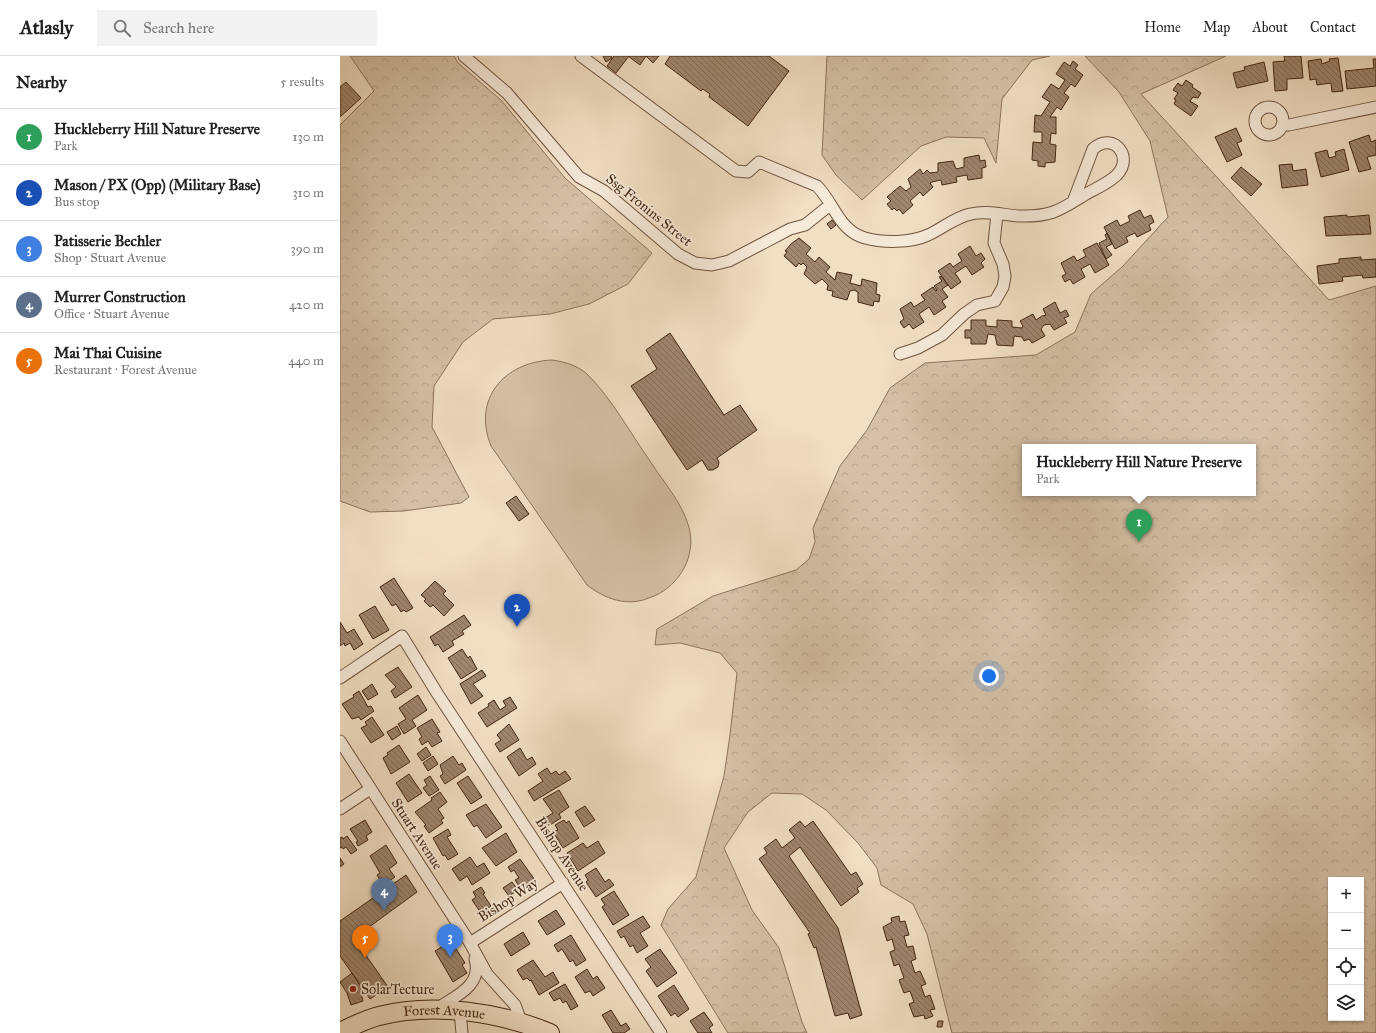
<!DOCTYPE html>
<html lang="en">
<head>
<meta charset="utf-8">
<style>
	:root { --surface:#fff; --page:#f2f2f2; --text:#202124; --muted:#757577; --line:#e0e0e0; --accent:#8f2418 }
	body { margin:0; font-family:"IM FELL Great Primer",serif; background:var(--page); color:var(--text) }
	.controls { position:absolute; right:12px; bottom:12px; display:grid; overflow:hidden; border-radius:0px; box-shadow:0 1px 3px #0004 }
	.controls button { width:36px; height:36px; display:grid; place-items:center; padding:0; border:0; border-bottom:1px solid var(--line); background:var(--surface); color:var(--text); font:20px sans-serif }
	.you { position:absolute; left:649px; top:620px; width:14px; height:14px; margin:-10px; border:3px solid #fff; border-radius:50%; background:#1a73e8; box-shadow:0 0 0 6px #1a73e833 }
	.badge { display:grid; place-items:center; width:26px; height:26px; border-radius:50%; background:var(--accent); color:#fff; font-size:13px; font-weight:700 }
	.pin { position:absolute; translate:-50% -33px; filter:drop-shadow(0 1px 2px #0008) }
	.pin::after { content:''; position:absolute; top:21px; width:14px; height:12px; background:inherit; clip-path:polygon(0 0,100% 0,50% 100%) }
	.popup { position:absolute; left:682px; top:388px; width:234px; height:52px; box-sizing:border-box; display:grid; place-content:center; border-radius:0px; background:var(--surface); filter:drop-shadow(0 1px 3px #0005); font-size:13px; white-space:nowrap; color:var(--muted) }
	.popup b { font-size:15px; color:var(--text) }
	.popup::after { content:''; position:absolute; left:50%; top:100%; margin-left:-8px; border:8px solid transparent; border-top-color:var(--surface) }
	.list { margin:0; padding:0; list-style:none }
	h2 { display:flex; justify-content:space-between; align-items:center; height:52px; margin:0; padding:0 16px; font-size:17px }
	h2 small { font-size:13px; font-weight:400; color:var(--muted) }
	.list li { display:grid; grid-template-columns:26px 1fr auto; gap:12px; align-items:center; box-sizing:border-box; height:56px; padding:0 16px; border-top:1px solid var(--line) }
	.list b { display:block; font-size:15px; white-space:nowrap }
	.list p { margin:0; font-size:13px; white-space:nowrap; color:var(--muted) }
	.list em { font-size:13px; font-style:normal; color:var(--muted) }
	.icon { flex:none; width:22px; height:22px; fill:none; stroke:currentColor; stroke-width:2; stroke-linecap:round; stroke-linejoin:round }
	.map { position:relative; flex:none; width:1036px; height:977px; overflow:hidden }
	header { display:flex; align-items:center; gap:24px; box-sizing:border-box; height:56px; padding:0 20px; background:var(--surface); border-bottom:1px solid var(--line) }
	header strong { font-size:19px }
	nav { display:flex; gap:22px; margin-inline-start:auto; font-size:14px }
	.search { width:280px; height:36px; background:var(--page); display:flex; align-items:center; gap:10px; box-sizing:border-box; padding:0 14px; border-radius:0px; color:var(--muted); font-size:15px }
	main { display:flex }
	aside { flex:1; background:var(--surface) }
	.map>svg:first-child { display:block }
	.green { fill:#d4c0a6; stroke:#8c735c }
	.forest { fill:url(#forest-crowns); stroke:#8c735c; fill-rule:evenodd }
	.building { fill:url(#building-back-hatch); stroke:#442612 }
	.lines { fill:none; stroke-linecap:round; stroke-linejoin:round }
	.street-casing { stroke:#6f543e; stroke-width:13 }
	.primary-casing { stroke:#442612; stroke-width:20 }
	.street { stroke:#f6ead9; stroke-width:11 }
	.primary { stroke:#f1dfc4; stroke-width:18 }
	.poi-dot { fill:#8f2418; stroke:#f6ead9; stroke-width:1.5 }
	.labels { text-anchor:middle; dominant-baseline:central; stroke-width:3.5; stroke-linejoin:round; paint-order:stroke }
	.street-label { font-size:14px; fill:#442612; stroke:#f6ead9 }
	.poi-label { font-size:14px; fill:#442612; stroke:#f6ead9; text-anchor:start }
</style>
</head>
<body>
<header>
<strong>Atlasly</strong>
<div class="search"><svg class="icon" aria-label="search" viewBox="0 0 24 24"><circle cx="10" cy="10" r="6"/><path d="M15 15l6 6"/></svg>Search here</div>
<nav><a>Home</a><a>Map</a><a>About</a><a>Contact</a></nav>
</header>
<main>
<aside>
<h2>Nearby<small>5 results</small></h2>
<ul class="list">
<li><span class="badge" style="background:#2e9e5b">1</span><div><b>Huckleberry Hill Nature Preserve</b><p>Park</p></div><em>130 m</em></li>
<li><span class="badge" style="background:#1a4fb4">2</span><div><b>Mason / PX (Opp) (Military Base)</b><p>Bus stop</p></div><em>310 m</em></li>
<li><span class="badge" style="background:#3f7fe0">3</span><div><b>Patisserie Bechler</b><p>Shop · Stuart Avenue</p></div><em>390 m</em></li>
<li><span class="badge" style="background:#5c6f8a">4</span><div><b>Murrer Construction</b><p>Office · Stuart Avenue</p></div><em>420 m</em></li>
<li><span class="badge" style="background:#e8710a">5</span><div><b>Mai Thai Cuisine</b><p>Restaurant · Forest Avenue</p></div><em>440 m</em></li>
</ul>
</aside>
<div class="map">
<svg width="1036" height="977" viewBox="0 0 1036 977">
	<defs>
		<pattern id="forest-crowns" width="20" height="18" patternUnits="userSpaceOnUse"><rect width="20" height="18" fill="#d4c0a6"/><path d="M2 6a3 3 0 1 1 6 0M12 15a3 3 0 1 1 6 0" fill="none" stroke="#b7a58e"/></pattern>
		<pattern id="building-back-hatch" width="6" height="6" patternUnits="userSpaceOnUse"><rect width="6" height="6" fill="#9e866f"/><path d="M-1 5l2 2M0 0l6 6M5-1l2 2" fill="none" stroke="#826d5a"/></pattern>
	</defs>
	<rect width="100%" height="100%" fill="#f1dfc4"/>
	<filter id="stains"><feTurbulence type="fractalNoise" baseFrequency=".005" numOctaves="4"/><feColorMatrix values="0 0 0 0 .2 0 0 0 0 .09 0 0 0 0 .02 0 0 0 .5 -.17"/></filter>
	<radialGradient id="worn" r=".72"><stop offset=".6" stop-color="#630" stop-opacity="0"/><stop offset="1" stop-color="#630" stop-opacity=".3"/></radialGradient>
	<path class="green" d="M212 304C226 306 240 310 250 321 273 345 291 378 310 405 324 427 345 450 350 476 355 505 336 533 309 542 287 551 265 543 247 529L151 390C132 343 164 306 212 304Z"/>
	<path class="forest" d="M10 0H114L118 7 161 44 225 122 312 197 288 228 249 248 210 258 153 263 123 286 94 330 92 371 129 441 121 447 64 455 30 456 0 445V69L34 35Z
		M487 0H710L692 4 662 43 656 107 644 82 606 81 581 90 522 144 496 119 482 99Z
		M745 0H886L801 38 989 244 1036 230V977H612L587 878 573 848 541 829 537 812 518 787 486 754 462 738 432 737 408 756 384 792 412 854 439 892 462 966 467 977H388L321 869 328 853 356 821 384 720 390 679 397 617 380 597 340 587 315 589 317 573 373 540 456 514 469 503 475 486 473 472 500 410 527 374 550 332 585 307 696 299 735 276 751 238 783 210 828 161 810 85 779 36ZM685 391H913V437H685ZM991 824H1021V962H991Z"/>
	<path class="building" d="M263 0H271L272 2 266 6Z
		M274 0H289L276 17 267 10Z
		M288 0H306L300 9Z
		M306 0H319L313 7Z
		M330 0H429L449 15 408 70 369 41 370 38 363 33 361 35 325 8Z
		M944 0H961L963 22 947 23V34L935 35 933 6 945 5Z
		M998 2 1003 35 992 36 991 27 977 29 976 23 970 24 968 5 981 3 982 8 990 5 989 3Z
		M1033 3H1036V30L1007 33 1005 15 1034 12Z
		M733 5 738 9 735 13 743 19 735 31 731 28 724 37 729 41 721 54 717 51 710 61H716V78L711 77 710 88 716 89 715 106 705 107V111L698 110V105L692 104 693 86 702 87V76H694L695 59 701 60 710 46 702 41 711 28 719 33 725 24 716 18 724 6 730 10Z
		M924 6 928 25 897 32 893 17 905 14 904 11Z
		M846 24 853 29 852 31 861 37 858 42 853 41 850 45 858 50 851 60 834 48 836 44 834 43 838 37 833 34 838 27 842 30Z
		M6 26 21 42 0 61V31Z
		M896 72 902 85 897 87 902 99 887 106 875 81Z
		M1029 79 1031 86 1036 84V99L1027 101 1031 113 1019 116 1009 86Z
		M1004 93 1009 114 981 121 975 97 987 94 989 102 996 100 995 96Z
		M639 99 640 105 645 104 646 111 642 112V122L628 124 627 119 616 121 617 126 602 129 601 124 592 126 590 127 593 131 583 140 580 136 570 145 573 149 563 158 559 153 557 155 554 152 552 154 547 148 551 145 547 141 560 130 566 135 571 131 568 123 580 113 583 118 587 114 590 117 598 116V107L613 105 616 113 624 111V102Z
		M952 108 953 115 966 113 968 129 942 132 939 109Z
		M901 111 922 128 911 140 891 122Z
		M800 154 804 162 811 159 814 166 809 169 811 174 797 181 795 177 786 181 788 186 775 193 764 171 777 164 780 170 790 165 788 160Z
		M1007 159V161L1029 159 1031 178 986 180 984 161Z
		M492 164 496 169 491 173 487 168Z
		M767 177 772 188 766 191 772 199 766 203 759 187 767 183 765 179Z
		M459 182 471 192 466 198 475 206 479 201 490 211 486 216 495 224 497 216 512 219 510 227 521 230 522 223 537 227 536 238 540 239 539 246 534 245 533 250 518 246V236L514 234 510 235 507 244 492 240 493 235 487 234 488 229 482 223 475 228 464 218 467 211 463 207 461 209 459 207 456 211 444 200 447 196 445 195 451 188Z
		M757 187 769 209 755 217 750 208 741 213 745 221 733 228 730 223 725 226 722 220 726 218 721 207 734 200 737 205 746 200 743 194Z
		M630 190 636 200 641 197 645 203 641 207 644 211 632 219 626 210 615 217 621 226 611 233 598 215 610 207 613 211 622 205 618 198Z
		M1021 201V204L1036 203V221L1023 222 1022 219 1002 221 1003 225 979 228 977 210 999 207V203Z
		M601 220 608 229 602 233 608 241 602 245 606 251 594 259 589 251 579 258 584 266 573 273 569 268 564 272 560 266 564 263 560 253 571 246 574 251 585 244 581 239 593 231 596 235 597 234 594 230 602 225 599 221Z
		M715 246 720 257 726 254 729 260 724 262 727 267 714 274 710 268 704 269 701 273 705 280 692 287 689 283 684 285 682 281 674 280 673 290 657 289 655 279 648 278 646 288H631V282H625V274H631V264H646V270L657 271V264L672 265V271L682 272 683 270 680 265 693 258 696 264 702 260 706 259 703 253Z
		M330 277 384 359 400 349 417 374 377 402 379 406 378 411 373 414H368L362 404 347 414 291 330 317 313 306 294Z
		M176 440 189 458 179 465 166 447Z
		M54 522 73 552 66 556 64 554 61 556 56 548 52 550 40 531Z
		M95 525 106 535 103 538 114 549 104 560 93 549 90 551 84 545 86 543 81 539Z
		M35 550 49 574 33 583 19 559Z
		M124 559 131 569 122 575 124 578 112 585 114 589 103 596 98 588 95 590 90 581Z
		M0 566 7 577 14 573 23 588 14 594 10 587 5 590 4 587 0 590Z
		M122 593 128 602 130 600 137 613 121 623 108 602Z
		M58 611 72 631 55 642 51 635 56 631 45 619Z
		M142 614 146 620 133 628 143 640 131 648 120 628Z
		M32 628 38 638 28 644 22 635Z
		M19 635 28 651 31 650 34 655 21 664 19 661 12 663 2 648 14 641 13 639Z
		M78 639 87 654 72 664 76 670 64 678 58 668 66 663 59 652Z
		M170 641 177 652 147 671 138 657 149 650 148 648 154 644 160 654 166 650 163 645Z
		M32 661 44 679 31 687 21 672 27 669 25 666Z
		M92 663 100 676 97 677 102 685 92 691 88 685 82 689 79 683 82 681 77 672Z
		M169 668 179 684 160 696 155 688 161 684 157 679Z
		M57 670 61 678 52 684 47 676Z
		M59 689 70 706 51 718 43 702 48 699 47 697Z
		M86 691 91 699 82 705 77 698Z
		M180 692 187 704 192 701 196 708 179 720 167 701Z
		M93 700 98 708 88 715 83 707Z
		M113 700 119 709 122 707 126 714 105 728 100 720 103 718 100 709Z
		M207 712 211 718 216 715 219 719 225 715 231 723 194 745 188 735 203 725 198 718Z
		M69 718 82 737 68 746 56 727Z
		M90 720 99 734 89 740 83 732 87 729 84 724Z
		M128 720 142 741 131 748 117 727Z
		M219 734 229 751 219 758 221 762 210 769 205 762 213 757 203 743Z
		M100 736 107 746 98 753 104 762 101 764 103 767 89 777 84 770 86 769 75 756 92 744 91 742Z
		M146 748 162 771 146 782 137 769 134 771 126 759Z
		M245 750 255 764 244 771 235 756Z
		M25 764 32 776 26 780 28 784 18 790 16 786 18 785 10 773Z
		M224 764 226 767 229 765 239 782 223 792 213 776 218 774 215 769Z
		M460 765 465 771 473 765 511 819 516 816 523 828 517 832 519 836 501 850 460 791 449 800 498 872 522 959 510 963 508 957 495 960 476 891 474 892 468 878 470 877 419 803 427 797 424 792 436 783 442 792 455 782 449 774Z
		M108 773 111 779 107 781 118 798 108 804 105 799 103 800 93 782Z
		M166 777 177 796 156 810 142 792Z
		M7 780 17 794 11 798 6 791 3 793 2 791 0 792V782L2 781 3 783Z
		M258 785 265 797 238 815 227 797 243 787 247 792Z
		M46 789 57 807 49 813 55 821 43 829 37 819 40 817 30 800Z
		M130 801 137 811 144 807 150 817 132 829 127 820 120 825 112 813Z
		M0 802 4 808 0 811Z
		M180 803 195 824 181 833 175 824 179 822 174 814 171 816 168 811Z
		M256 812 265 826 269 823 274 829 256 841 246 826 248 824 245 819Z
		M66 819 77 836 14 882 48 931 30 943 0 900V865Z
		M172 826 178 834 169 840 163 832Z
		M141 831 145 837 143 838 151 850 141 857 132 844 136 841 133 836Z
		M274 835 289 859 273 869 262 851 265 849 261 843Z
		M216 854 225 868 207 879 198 865Z
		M303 860 310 871 300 877 308 890 297 897 293 889 290 891 284 880 281 882 277 875Z
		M559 860 560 866 565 865 569 879 564 880 567 891 573 890 576 903 571 905 575 917 580 915 586 928 581 930 585 941 590 939 595 953 590 954 593 960 585 963 584 959 574 961 569 948 574 946 570 935 564 937 559 924 564 922 559 908 554 910 550 896 555 894 552 883 547 885 543 871 552 866 551 862Z
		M183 876 190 888 171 900 164 888Z
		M231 879 246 904 236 910 233 904 230 906 222 893 218 896 214 889Z
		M111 885 125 907 122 909 127 917 113 926 95 895Z
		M320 893 337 917 317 931 306 915 311 911 305 903Z
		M193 904 205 921 213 916 219 927 199 939 191 924 190 925 187 922 183 924 177 914Z
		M247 913 253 923 257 920 265 932 253 940 250 935 245 937 235 921Z
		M12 917 22 932 20 934 23 945 11 949 7 937 0 926Z
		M225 928 238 950 231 954 226 945 223 947 220 942 214 945 209 937Z
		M334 929 349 953 338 961 335 957 331 960 318 940Z
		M271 954 281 970 286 967 290 973 284 977H273L262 959Z
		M364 956 373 969 369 972 372 977H358L350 965Z
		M598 965H603L602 971H597Z"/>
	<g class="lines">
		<defs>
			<path id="street" d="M124 0 167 37 239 121 264 135 338 198 355 207 372 209 389 205 450 173 465 169 490 149
				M241 0 396 115 408 116 419 106 477 130C494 147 499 175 525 182 543 187 571 187 588 179 602 173 615 161 631 158 647 154 663 159 679 160 712 161 720 154 746 138 755 133 764 129 772 123 798 105 774 73 753 93L733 146
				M915 65a14 14 0 1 1 28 0a14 14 0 1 1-28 0Z
				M942 69H949L1036 51
				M560 298 578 292 602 279 624 258 637 249 655 245 663 231 665 220 663 208 654 187 657 158
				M0 622 62 580 97 637 321 977
				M0 685 130 887 147 918 175 949 182 968
				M0 753 30 733
				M130 887 223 827
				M98 952C116 940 143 929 135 903
				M120 955 122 977"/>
			<g id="primary">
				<path id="s1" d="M0 976C13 970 26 963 39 960 93 946 159 956 210 977"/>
			</g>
		</defs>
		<use href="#street" class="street-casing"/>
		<use href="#primary" class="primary-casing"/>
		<use href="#street" class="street"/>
		<use href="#primary" class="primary"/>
	</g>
	<circle class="poi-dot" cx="13" cy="933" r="4"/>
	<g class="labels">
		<g class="street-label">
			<text transform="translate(309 154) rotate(39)">Ssg Fronins Street</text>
			<text transform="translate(77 778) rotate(57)">Stuart Avenue</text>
			<text transform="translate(222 798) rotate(57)">Bishop Avenue</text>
			<text transform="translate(168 844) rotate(-33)">Bishop Way</text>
			<text stroke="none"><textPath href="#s1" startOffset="108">Forest Avenue</textPath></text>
		</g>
		<g class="poi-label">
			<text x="21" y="933">SolarTecture</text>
		</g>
	</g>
	<rect width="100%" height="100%" filter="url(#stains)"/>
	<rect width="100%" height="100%" fill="url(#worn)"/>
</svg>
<div class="controls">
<button>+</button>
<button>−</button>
<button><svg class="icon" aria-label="locate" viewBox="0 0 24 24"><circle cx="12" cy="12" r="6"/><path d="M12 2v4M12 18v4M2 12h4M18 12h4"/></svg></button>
<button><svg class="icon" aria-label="layers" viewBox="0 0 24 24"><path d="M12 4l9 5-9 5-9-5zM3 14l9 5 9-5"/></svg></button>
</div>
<div class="you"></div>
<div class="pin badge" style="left:799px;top:486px;background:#2e9e5b">1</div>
<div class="popup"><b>Huckleberry Hill Nature Preserve</b>Park</div>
<div class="pin badge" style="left:177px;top:571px;background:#1a4fb4">2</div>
<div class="pin badge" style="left:110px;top:901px;background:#3f7fe0">3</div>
<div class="pin badge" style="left:44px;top:855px;background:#5c6f8a">4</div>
<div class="pin badge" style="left:25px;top:902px;background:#e8710a">5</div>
</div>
</main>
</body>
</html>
